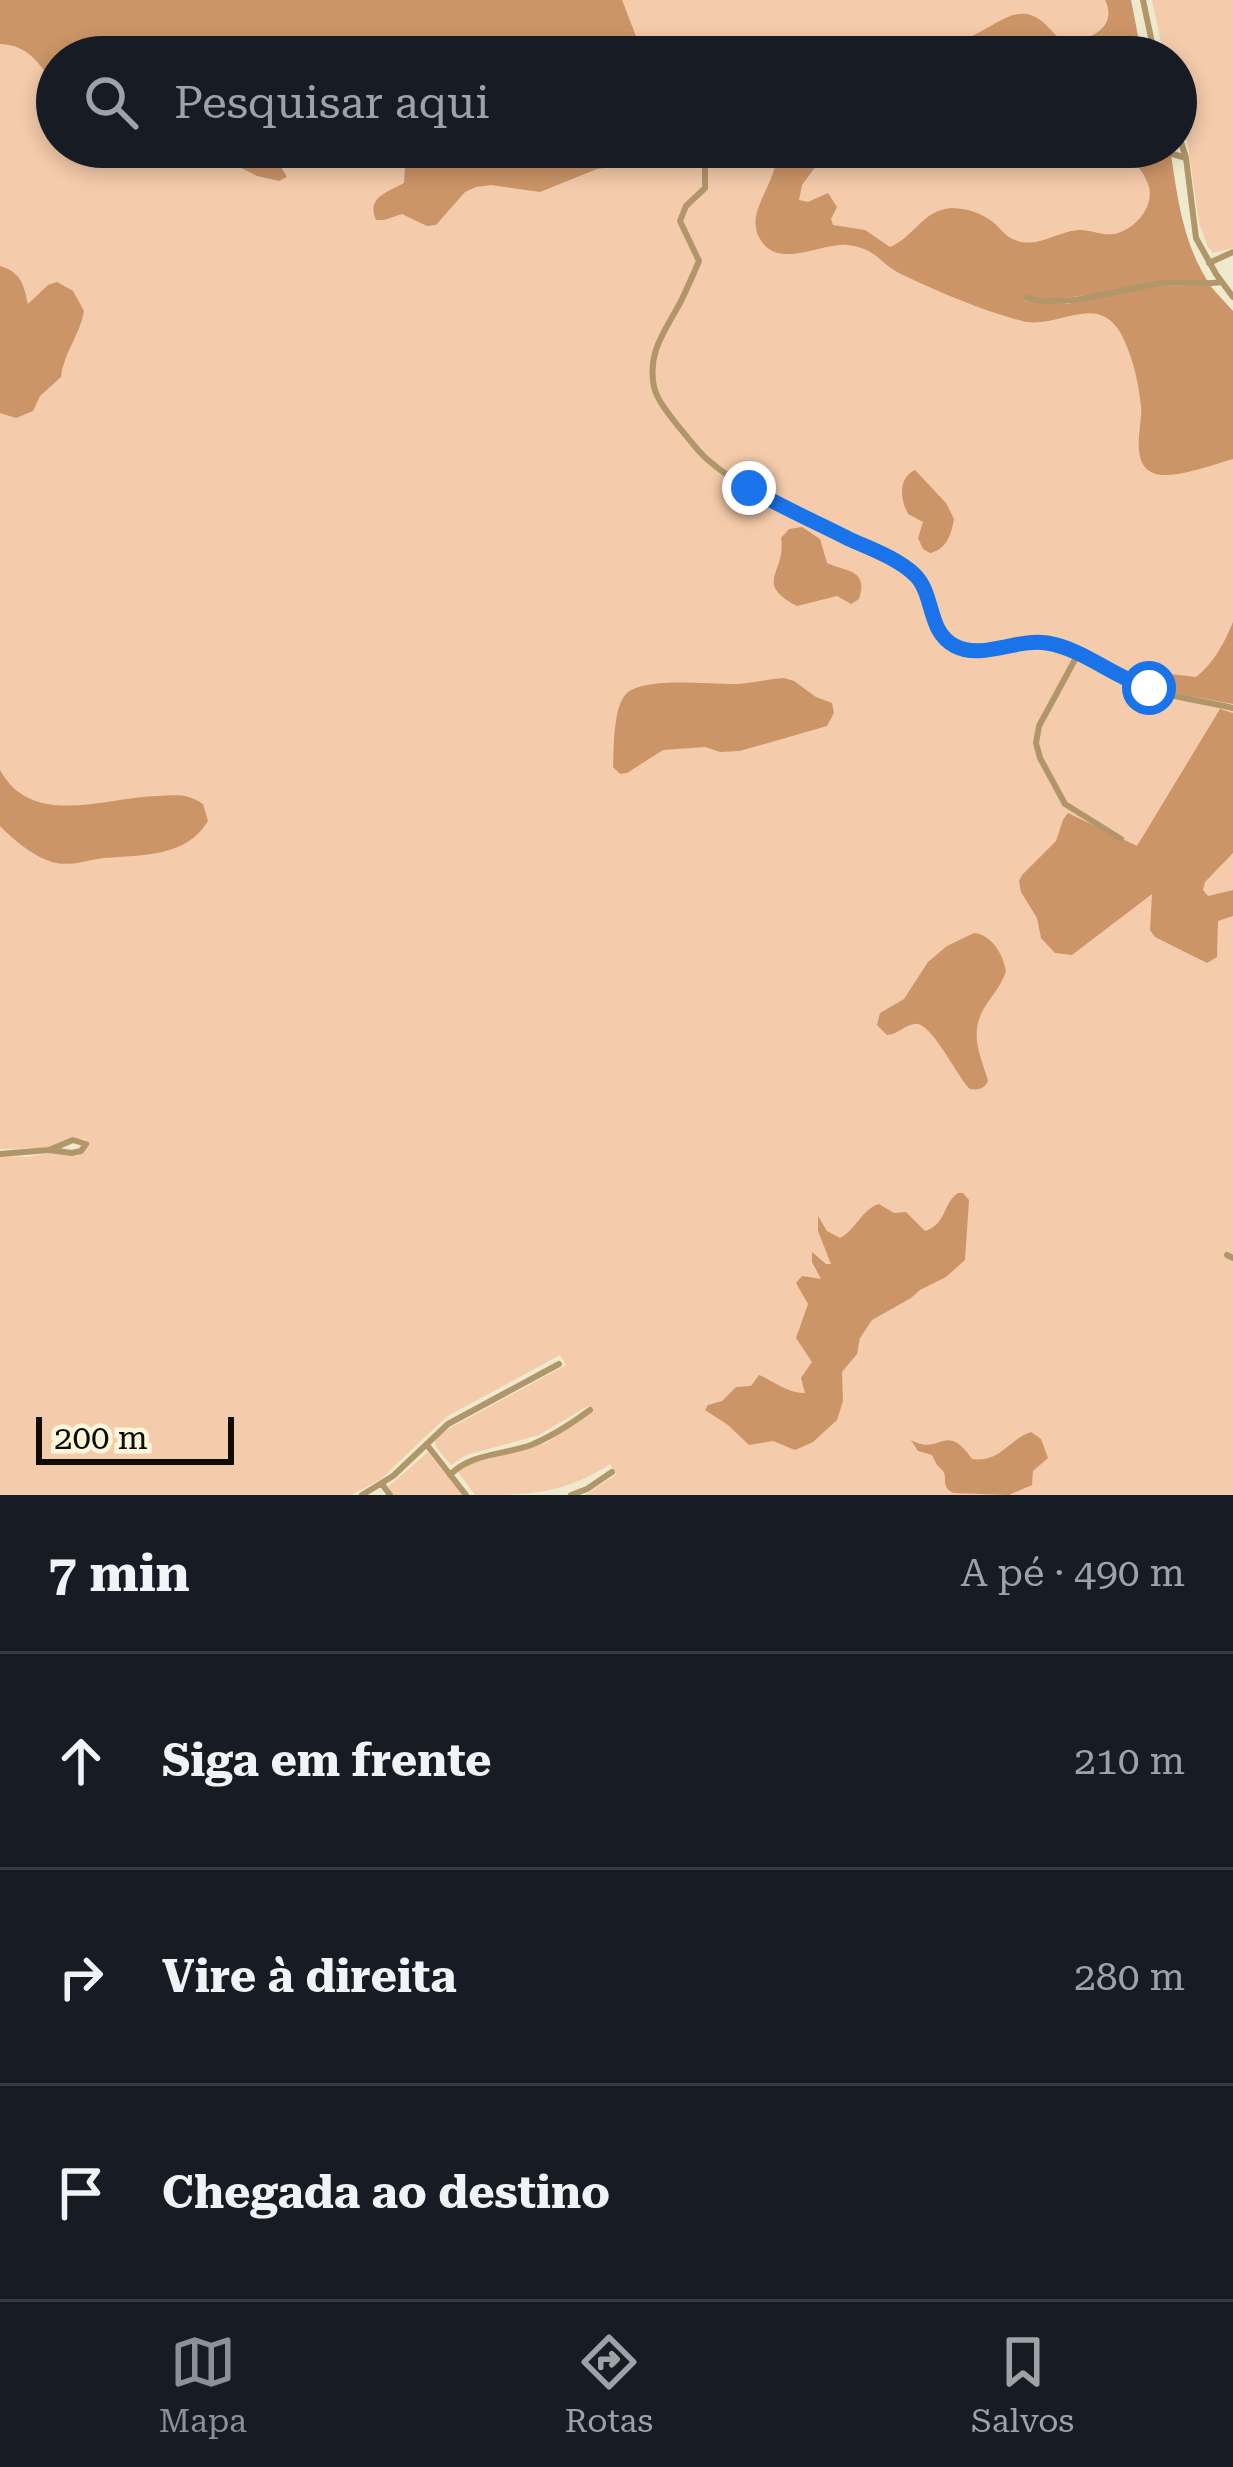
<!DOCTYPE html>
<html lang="pt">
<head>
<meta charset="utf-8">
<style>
	:root { --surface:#171b24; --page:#20242c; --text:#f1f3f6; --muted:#9ea1a6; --line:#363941; --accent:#8c9099 }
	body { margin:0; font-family:"Roboto Serif",serif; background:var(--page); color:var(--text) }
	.scale { position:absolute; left:36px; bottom:30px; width:198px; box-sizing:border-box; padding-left:12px; border:6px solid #0e0c04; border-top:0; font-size:33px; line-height:42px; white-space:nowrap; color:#0e0c04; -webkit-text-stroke:9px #fcf6db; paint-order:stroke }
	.stop { position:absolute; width:36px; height:36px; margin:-27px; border:9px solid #1a73e8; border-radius:50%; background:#fff }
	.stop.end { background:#1a73e8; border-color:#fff; box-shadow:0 3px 12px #0008 }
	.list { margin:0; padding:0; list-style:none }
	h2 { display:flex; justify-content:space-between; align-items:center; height:156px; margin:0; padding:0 48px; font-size:51px }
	h2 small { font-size:39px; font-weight:400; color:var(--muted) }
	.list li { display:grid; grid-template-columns:78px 1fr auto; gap:36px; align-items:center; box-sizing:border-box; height:216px; padding:0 48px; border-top:3px solid var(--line) }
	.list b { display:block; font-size:45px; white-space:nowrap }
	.list em { font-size:39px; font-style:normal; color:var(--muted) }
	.icon { flex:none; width:66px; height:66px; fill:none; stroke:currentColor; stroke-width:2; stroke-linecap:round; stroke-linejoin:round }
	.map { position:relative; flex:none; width:1233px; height:1495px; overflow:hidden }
	.search { position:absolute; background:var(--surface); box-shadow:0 6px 18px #0003; left:36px; right:36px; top:36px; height:132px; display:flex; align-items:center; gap:30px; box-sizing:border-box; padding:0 42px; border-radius:66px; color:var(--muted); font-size:45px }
	.sheet { height:804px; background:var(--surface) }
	nav { display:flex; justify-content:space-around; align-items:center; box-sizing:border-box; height:168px; border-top:3px solid var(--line); background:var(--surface); font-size:33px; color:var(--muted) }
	nav a { display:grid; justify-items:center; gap:6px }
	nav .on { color:var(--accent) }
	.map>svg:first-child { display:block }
	.green { fill:#f4cbab }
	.forest { fill:#cc9568 }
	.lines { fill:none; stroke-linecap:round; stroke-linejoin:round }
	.minor { stroke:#b1966a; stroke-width:6 }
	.route { stroke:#1a73e8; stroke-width:15 }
</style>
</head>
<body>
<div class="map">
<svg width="1233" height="1495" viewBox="0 0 1233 1495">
	<rect width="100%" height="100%" fill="#efe9ce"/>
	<path class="green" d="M0 0H1131L1142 57H57V147H1170C1179 211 1184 263 1233 311V1495H585L617 1474 610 1464C565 1494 527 1495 475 1495L458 1472 470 1464 546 1443 593 1412 588 1406 539 1435 466 1455 451 1465 436 1447 435 1440 447 1430 566 1365 560 1355 446 1417 381 1479 351 1495H0V1156L28 1157 49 1153 77 1156 85 1151 88 1142 85 1139H74L46 1148 0 1149Z
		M1152 0H1233V248L1213 253 1208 247 1199 223 1188 145 1176 100V57H1164Z
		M428 1452 462 1495H393L388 1487Z"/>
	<path class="forest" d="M0 0H622L644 57H57V89C41 66 30 45 0 44Z
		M1105 0H1131L1142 57H922C938 43 955 43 974 35 990 28 1009 11 1027 14 1043 17 1052 33 1064 43 1088 41 1119 28 1105 0Z
		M200 147H269L287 177 279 181 257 176Z
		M373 147H645L635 163 597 169 540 192 491 185 476 187 465 192 436 225 427 226 402 214 384 220H376C366 197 388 192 404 183L405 165Z
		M780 147H830L802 185 799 200 808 202 828 193 837 207 831 219 833 225 865 230 890 247C913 238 923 210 951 208 966 208 982 213 994 223 1001 229 1006 237 1015 240 1038 249 1055 232 1078 230 1090 229 1102 236 1114 234 1135 230 1154 207 1149 187 1143 167 1129 157 1112 147H1146L1171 155C1178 201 1183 242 1208 282L1160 281 1113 292 1054 299 1026 296 1024 301 1067 304 1156 286H1210L1233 311V459C1215 464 1170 481 1153 473 1129 463 1143 425 1141 406 1139 388 1135 368 1129 352 1124 338 1117 322 1103 316 1080 306 1050 328 1022 321 981 310 941 293 903 275 880 265 879 249 848 245 822 242 781 269 762 242 745 219 766 195 773 173 776 165 777 156 780 147Z
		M0 266C21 272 24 285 28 304L48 285 57 282 73 291 84 311C80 335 64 352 61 377L40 396 33 411 16 418 0 413Z
		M915 470 946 503 954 519C951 535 947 549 930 553L923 549 918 538 923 522 908 514C900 499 898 478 915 470Z
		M802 527 820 539 827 563C846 572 869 569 859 599L851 604 837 596 797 606C752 582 787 573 781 538L789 529Z
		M1233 622V704L1164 691 1137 680 1162 673 1196 677C1213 664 1225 642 1233 622Z
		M784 678 794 681 816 697 832 703 834 713 827 726 740 751 720 752 705 747 663 750 627 773 620 774 613 767C614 749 613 707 626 694 644 676 711 685 737 684 753 683 768 679 784 678Z
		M1220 709 1233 713V853L1205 882 1203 890 1208 896 1233 890V916L1218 921 1217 957 1207 963 1155 937 1150 930 1152 894 1072 955 1055 953 1041 938 1037 918 1021 892 1019 881 1022 875 1056 841 1063 820 1068 813 1137 846Z
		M0 770C32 829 105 797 158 796 176 795 188 793 203 804L208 821C187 857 142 855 104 858 88 860 72 866 56 863 35 858 15 841 0 826Z
		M974 933C992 935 1003 954 1006 971 1002 984 994 993 986 1005 968 1033 980 1053 988 1081 984 1089 979 1090 970 1089 957 1077 931 1020 914 1024 903 1026 899 1034 887 1035L877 1025 880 1013 904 999 928 962 947 946Z
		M958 1193H963L969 1200 965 1260 946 1277 920 1290 911 1298 872 1320 860 1338 857 1354 842 1372 843 1401 837 1420 813 1442 795 1450 773 1441 749 1445 728 1425 705 1410 708 1405 722 1401 736 1387 751 1386 759 1375C773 1381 789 1394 805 1393L801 1378 812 1362 796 1338 808 1304 796 1283 802 1276 821 1279 812 1262V1252L826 1264H831L818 1231V1216L827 1231 840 1238C856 1230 862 1209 879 1204L894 1213 906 1212 925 1231C946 1225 943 1203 958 1193Z
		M1031 1432 1041 1439 1048 1458 1033 1471 1032 1485 1009 1495 953 1493C941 1486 947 1482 944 1472L937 1465 932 1455 918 1451 911 1440C941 1457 945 1420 972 1459 1000 1463 1008 1440 1031 1432Z"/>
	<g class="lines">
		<path class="minor" d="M1143 0 1155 57
			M1176 126 1186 158 1196 238 1216 274 1233 297
			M1149 147 1186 158
			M705 169V188L686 206 680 221 699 261C693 275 687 289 680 303 665 331 647 352 654 387 658 402 669 414 678 426 688 437 696 450 708 460 747 494 798 512 843 536 865 547 889 555 908 570 935 589 926 630 954 646 981 660 1016 638 1044 642 1078 647 1105 671 1135 684 1167 697 1200 700 1233 708
			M1209 263 1233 252
			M1026 298C1070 308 1112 291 1156 284 1178 280 1199 286 1221 282
			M1078 654 1039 726 1036 743 1040 758 1065 804 1121 839
			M0 1154 49 1150 72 1153 81 1151 86 1144 73 1140 49 1150
			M1227 1255 1233 1258
			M427 1445 466 1495
			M450 1475C471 1453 504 1455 531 1445 553 1436 571 1424 590 1410
			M382 1484 390 1495
			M362 1495 393 1476 448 1424 559 1364
			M571 1495 587 1489 612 1472"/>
	</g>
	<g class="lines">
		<path class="route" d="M749 488C781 507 816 522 849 539 871 549 897 558 915 575 935 595 927 632 955 646 982 660 1018 638 1047 643 1084 649 1113 677 1149 688"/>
	</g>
</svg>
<div class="scale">200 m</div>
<div class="stop" style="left:1149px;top:688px"></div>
<div class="stop end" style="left:749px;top:488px"></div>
<div class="search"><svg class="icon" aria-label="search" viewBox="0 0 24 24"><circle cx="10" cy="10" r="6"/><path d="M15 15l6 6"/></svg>Pesquisar aqui</div>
</div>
<section class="sheet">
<h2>7 min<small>A pé · 490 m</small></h2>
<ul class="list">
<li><svg class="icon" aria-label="ahead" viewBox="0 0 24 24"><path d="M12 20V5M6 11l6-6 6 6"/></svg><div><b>Siga em frente</b></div><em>210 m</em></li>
<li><svg class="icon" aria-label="right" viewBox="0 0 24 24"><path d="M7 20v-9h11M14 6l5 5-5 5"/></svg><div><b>Vire à direita</b></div><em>280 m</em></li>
<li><svg class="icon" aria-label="arrive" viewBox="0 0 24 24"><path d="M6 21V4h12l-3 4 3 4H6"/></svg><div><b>Chegada ao destino</b></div></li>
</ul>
</section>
<nav>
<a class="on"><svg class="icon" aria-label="map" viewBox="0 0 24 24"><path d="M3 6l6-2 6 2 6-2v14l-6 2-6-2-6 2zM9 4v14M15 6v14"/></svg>Mapa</a>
<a><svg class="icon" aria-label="directions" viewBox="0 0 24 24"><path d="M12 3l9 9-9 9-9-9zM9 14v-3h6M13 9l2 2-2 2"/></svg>Rotas</a>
<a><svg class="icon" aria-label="saved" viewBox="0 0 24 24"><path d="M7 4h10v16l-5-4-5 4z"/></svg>Salvos</a>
</nav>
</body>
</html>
